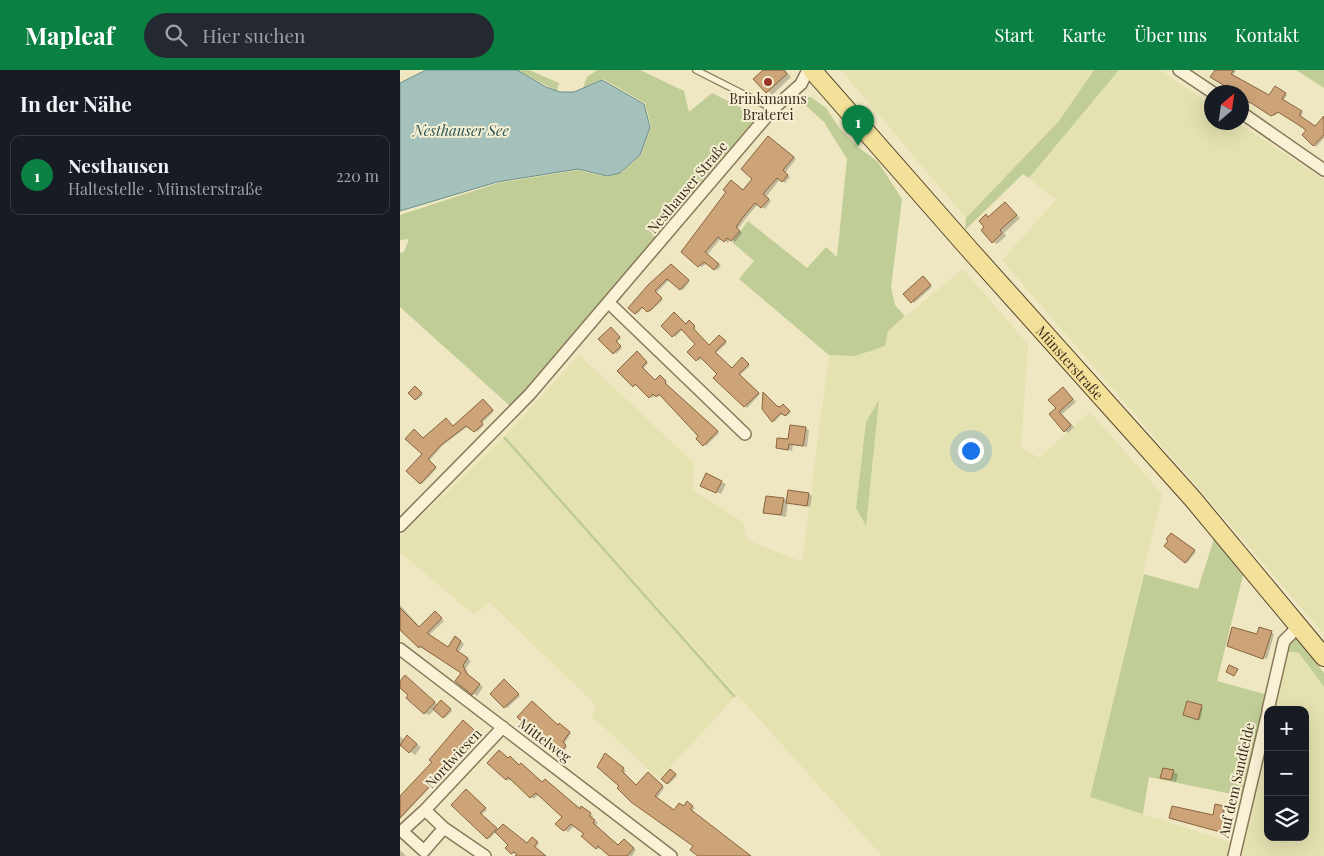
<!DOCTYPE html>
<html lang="de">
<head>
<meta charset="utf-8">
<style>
	:root { --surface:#171b24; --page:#242831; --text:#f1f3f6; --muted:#9ea1a6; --line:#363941; --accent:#0b8043 }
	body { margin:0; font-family:"Playfair Display",serif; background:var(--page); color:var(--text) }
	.controls { position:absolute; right:15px; bottom:15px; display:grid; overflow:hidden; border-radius:10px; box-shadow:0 5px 20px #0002 }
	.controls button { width:45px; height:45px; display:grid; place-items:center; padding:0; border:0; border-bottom:1px solid var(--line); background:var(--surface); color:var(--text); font:25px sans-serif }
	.compass { position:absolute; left:804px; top:15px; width:45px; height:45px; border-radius:50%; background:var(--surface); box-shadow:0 5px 20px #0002; rotate:29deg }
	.you { position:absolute; left:570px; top:380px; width:18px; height:18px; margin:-12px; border:4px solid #fff; border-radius:50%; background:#1a73e8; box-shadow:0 0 0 8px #1a73e833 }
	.badge { display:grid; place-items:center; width:32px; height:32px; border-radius:50%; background:var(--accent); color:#fff; font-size:16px; font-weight:700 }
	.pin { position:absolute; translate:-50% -41px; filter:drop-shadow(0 1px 2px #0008) }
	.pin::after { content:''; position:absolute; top:26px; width:18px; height:15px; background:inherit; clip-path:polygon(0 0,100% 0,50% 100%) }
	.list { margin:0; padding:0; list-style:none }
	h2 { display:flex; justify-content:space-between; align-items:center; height:65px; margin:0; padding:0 20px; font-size:21px }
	h2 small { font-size:16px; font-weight:400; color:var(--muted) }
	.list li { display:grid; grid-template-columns:32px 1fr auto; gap:15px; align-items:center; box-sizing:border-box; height:80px; margin:0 10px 10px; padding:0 10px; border:1px solid var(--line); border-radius:10px }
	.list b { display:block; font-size:19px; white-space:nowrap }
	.list p { margin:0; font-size:16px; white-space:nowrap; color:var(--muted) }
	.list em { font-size:16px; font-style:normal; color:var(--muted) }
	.icon { flex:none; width:28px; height:28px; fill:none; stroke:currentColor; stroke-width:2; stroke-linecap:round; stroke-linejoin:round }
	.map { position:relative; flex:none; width:924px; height:786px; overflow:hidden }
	header { display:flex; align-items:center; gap:30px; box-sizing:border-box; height:70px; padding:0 25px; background:var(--accent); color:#fff }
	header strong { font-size:24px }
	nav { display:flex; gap:28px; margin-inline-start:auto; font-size:18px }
	.search { width:350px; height:45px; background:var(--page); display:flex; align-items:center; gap:12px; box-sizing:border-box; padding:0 18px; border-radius:28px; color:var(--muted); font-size:19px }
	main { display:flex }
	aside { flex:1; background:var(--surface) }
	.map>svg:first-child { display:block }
	.farmland { fill:#e4e2b0; fill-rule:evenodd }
	.green { fill:#c1cd96 }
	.water { fill:#a5c1bc; stroke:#6b908a }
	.shadow { fill:#0003 }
	.building { fill:#cda478; stroke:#89643f }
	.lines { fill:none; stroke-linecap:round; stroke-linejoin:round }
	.lane-casing { stroke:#897859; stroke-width:8 }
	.street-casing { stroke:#897859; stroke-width:14 }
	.primary-casing { stroke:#57452d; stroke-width:20 }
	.lane { stroke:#f9f2d6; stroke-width:5.5 }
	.street { stroke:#f9f2d6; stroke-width:11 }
	.primary { stroke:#f3e099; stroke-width:18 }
	.poi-dot { fill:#993328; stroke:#f6efd2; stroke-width:2 }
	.labels { text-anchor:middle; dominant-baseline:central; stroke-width:4; stroke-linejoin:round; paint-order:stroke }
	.poi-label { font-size:14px; fill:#392d1e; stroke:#f6efd2 }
	.street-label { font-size:14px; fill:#392d1e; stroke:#f6efd2 }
	.water-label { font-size:15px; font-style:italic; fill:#2c5759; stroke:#f6efd2 }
</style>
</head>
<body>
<header>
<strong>Mapleaf</strong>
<div class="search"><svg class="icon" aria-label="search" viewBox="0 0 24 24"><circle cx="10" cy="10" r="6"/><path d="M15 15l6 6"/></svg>Hier suchen</div>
<nav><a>Start</a><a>Karte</a><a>Über uns</a><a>Kontakt</a></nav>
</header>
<main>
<aside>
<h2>In der Nähe<small></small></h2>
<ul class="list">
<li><span class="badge">1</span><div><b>Nesthausen</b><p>Haltestelle · Münsterstraße</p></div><em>220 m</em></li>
</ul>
</aside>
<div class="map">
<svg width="924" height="786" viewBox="0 0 924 786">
	<rect width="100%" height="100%" fill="#efe6c2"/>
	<path class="farmland" d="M441 0H694L659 51 566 148Z
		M719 0H760L811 35 812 52 838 53 924 110V564L602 190 656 130 629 108Z
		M563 199 628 274 621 377 639 388 690 342 762 424 690 727 836 774 833 786H482L105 366 179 285 294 393 293 420 343 452 347 470 402 492 429 285 455 286 485 276 488 261ZM466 352V455H465L456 438Z
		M103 369 334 628 259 709 192 646 196 635 89 532 74 545 0 482V467Z
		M887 581 899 583 924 617V786H840L868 666V767H905V640H874Z"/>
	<path class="green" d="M117 0H129L159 13 157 21Z
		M197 0H240L284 21 289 42 312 23 358 46 111 337 0 237V183L4 182 9 169 0 170V145L98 113 178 100 207 107 221 103 241 85 251 56 245 33 203 9 183 18 187 7Z
		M694 0H719L629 108 623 104 565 160 566 148 659 51Z
		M896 0H924V18Z
		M396 27H411L426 38 440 59 457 76 478 92 502 129 491 217 495 235 505 246 488 261 485 276 455 286 429 285 339 209 354 191 332 172 348 151 407 198 426 177 437 187 447 89 424 52Z
		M479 330 466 456 456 438 466 352Z
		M105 366 336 626 334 628 103 368Z
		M814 469 843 505 817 611 868 625 846 727 749 707 743 744 690 727 744 504 798 519Z
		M895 568 900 572 924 603V617L899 583 885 581 887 575Z"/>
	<path class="water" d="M26 0H117L146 17 160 22H174L202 10 244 34 250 57 240 85 220 103 207 106 178 99 97 112 0 141V13Z"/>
	<path class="shadow" d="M365 0H385L391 7 372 25 355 9Z
		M817 0H834L836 1 832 6 869 27 875 18 887 25 883 31 903 43 900 48 916 57 924 54V68L916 77 904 65 908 60 880 42 874 46 842 28V22L812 7Z
		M371 69 396 89 385 103 390 107 385 113 380 109 366 127 371 131 365 139 358 134 346 148 338 159 342 163 335 172 330 169 328 173 321 168 307 185 321 196 317 200 307 193 302 197 282 182 354 108Z
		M605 134 620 148 604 163 606 166 597 174 593 172 590 148Z
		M273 196 290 211 283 220 270 209 256 223 263 230 249 242 244 237 237 244 235 243Z
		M525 209 532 217 514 233 505 224Z
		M291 253 296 258 294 260 310 276 321 267 327 273 316 283 332 299 344 290 350 296 340 305 360 324 347 338 315 308 319 304 302 288 299 291 289 282 297 274 283 259 275 267 263 256Z
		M213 260 221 268 217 272 222 278 216 284 200 269Z
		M239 284 248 293 243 299 255 311 262 307 267 313 266 314 319 363 306 376 288 352 261 324 258 327 255 325 252 328 238 315 234 316Z
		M17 319 23 325 17 330 16 329Z
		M663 319 676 332 662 344 674 357 668 363 665 361 657 338Z
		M85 331 94 341 82 353 84 355 77 362 68 356 43 375 29 391 37 398 22 414 21 413 24 369 54 357Z
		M385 337 391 342 387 346 383 343 374 352 373 351 379 338Z
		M405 358 409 360 407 377 393 375 392 381 377 377Z
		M321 412 326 414 321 424 306 418Z
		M409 424 412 426 410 437 388 432 386 447 365 442 384 429 388 432Z
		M771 465 796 482 787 493 785 492Z
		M0 535 20 557 38 545 44 551 29 565 49 578 59 570 64 574 58 583 71 591 66 598 69 606 83 617 77 626 56 611 62 603 20 577 0 557Z
		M871 562 874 564 867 589 830 576Z
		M5 606 38 635 43 633 52 641 45 648 35 639 29 645 25 643 7 628 10 625 0 616V612Z
		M106 612 120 626 107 638 92 624Z
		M788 633 803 638 800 650 786 646Z
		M65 653 75 662 71 666 75 670 0 749V726L33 692Z
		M159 655 171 663 164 674 167 677 164 681Z
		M0 666 4 670 7 667 21 677 15 685 2 675 0 677Z
		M208 686 226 701 224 703 237 716 251 705 264 718 257 728 275 741 287 733 295 738 292 741 350 786H301L295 776 221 716Z
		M109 689H113L142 713 193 746 192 748 198 753 196 755 219 776 224 770 236 780 232 786H214L202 777 200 779 196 778 185 763 175 755 168 762 165 760 157 754 164 747 139 724 134 729 112 709 109 711 106 709Z
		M272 701 277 706 269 714 267 713Z
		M773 702 778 704 776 712 761 707Z
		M68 722 87 740 81 745 98 760 127 774 134 770 139 774 135 778 145 786H116L118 784 116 782 114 784 107 778 110 775 96 762 89 769 88 768Z
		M816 735 826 738 823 750 829 752 826 763 772 749 814 746Z
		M0 780 6 786H0Z"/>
	<path class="building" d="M363 0H384L387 4 366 23 353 9Z
		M815 0H834L831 4 869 25 875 16 886 23 882 29 902 41 899 45 915 56 924 46V65L913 76 902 65 906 60 894 52 878 42 871 46 851 33 842 30V22H835L810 7Z
		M368 66 394 87 383 100 388 105 382 112 377 108 363 124 369 129 361 138 355 133 343 147 336 157 340 161 331 171 327 168 324 172 318 167 305 182 319 194 314 200 304 192 298 197 281 182 326 122 323 120 331 110 343 120 352 109 341 99Z
		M605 132 617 145 600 160 602 163 592 173 581 160 584 157 579 151 586 144 588 147Z
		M271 194 289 210 280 220 267 209 255 221 262 228 252 239 247 242 242 237 235 244 228 238 248 215Z
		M523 206 531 215 511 233 503 224Z
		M274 242 286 254 289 250 295 256 293 258 309 275 319 265 326 271 315 282 332 298 342 287 349 294 339 304 359 323 344 337 313 308 317 304 300 287 296 291 287 282 295 274 281 259 272 267 261 256Z
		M211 257 220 267 216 271 221 276 213 284 198 269Z
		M237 281 247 292 242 297 255 310 260 305 266 311 265 313 318 361 303 376 296 369 298 366 259 324 256 327 253 324 249 328 235 314 233 317 217 301Z
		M15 316 22 323 15 330 8 323Z
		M663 317 673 329 659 342 671 355 664 362 649 344 656 338 648 330Z
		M363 322 377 336 380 337 383 334 390 341 385 346 381 343 372 352 362 339Z
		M83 329 93 340 81 351 83 354 74 362 66 356 41 375 28 389 36 397 20 414 6 401 22 384 5 369 14 359 23 368 46 348 53 356Z
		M390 355 406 357 403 376 389 374 388 380 376 378 377 368 388 369Z
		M306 403 322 411 316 423 300 416Z
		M388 420 409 423 407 436 386 433Z
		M366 426 384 428 381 445 363 443Z
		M771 463 795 480 785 493 764 476 768 471 766 469Z
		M0 538 19 557 35 541 42 548 27 563 48 577 55 566 61 571 56 580 68 588 63 595 66 603 80 614 72 625 55 611 61 603 20 576 19 578 0 560Z
		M832 557 857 564 859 557 872 561 863 589 827 576Z
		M829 595 838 599 834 606 826 602Z
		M5 605 35 632 24 644 6 628 8 625 0 618V611Z
		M104 609 119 624 104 638 90 624Z
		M41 630 51 639 43 648 33 639Z
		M132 631 158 655 159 653 170 662 163 672 166 675 162 681 131 660 117 647Z
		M787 631 802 635 798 650 783 645Z
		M63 650 74 660 70 665 74 669 0 748V726L32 692 29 690Z
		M7 665 17 674 9 683 0 675Z
		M99 680 108 688 110 686 119 695 121 693 142 712 145 709 180 739 181 736 191 743 189 746 195 750 193 753 218 775 224 769 234 778 227 786H209L198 776 196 779 181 766 184 764 171 754 164 761 162 760 155 754 162 747 136 723 130 728 108 707 106 710 87 693Z
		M205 683 224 698 222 701 236 715 248 702 263 716 255 726 274 740 279 733 284 736 287 731 293 736 290 739 351 786H298L290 780 293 776 231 732 217 718 219 716 197 697Z
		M763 698 774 700 771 710 760 708Z
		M270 699 276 704 267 714 261 709Z
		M66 719 86 738 80 743 97 758 87 769 51 735Z
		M815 734 824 736 822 748 827 749 824 763 769 748 772 736 813 745Z
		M103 754 127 773 132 767 138 772 134 776 146 786H115L117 784 114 782 111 784 105 778 108 775 95 762Z"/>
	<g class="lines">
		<defs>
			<path id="lane" d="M296 0 373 39"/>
			<path id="street" d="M779 0 812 22
				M842 43 924 100
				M209 233 345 364
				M0 456 130 324 373 39 401 14 408 0
				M0 579 271 786
				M868 640 884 571 899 556
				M25 740 2 761 24 781 44 758
				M85 786 44 758 25 740 103 657
				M834 786 868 642"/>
			<g id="primary">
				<path id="s1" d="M412 0 569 179 792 428 924 587"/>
			</g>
		</defs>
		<use href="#lane" class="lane-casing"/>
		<use href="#street" class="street-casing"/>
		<use href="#primary" class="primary-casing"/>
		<use href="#lane" class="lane"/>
		<use href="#street" class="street"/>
		<use href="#primary" class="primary"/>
	</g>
	<circle class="poi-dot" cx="368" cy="12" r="5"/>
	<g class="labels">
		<g class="poi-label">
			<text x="368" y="28">Brinkmanns<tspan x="368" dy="16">Braterei</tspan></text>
		</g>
		<g class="street-label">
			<text transform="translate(287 117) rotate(-50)">Nesthauser Straße</text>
			<text stroke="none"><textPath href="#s1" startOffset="390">Münsterstraße</textPath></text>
			<text transform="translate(145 670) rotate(37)">Mittelweg</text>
			<text transform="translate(53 688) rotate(-47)">Nordwiesen</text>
			<text transform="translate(836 710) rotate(-77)">Auf dem Sandfelde</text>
		</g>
		<g class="water-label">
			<text x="61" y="60">Nesthauser See</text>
		</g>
	</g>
</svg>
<div class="controls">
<button>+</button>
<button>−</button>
<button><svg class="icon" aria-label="layers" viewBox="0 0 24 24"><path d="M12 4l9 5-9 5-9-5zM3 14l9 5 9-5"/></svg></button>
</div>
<svg class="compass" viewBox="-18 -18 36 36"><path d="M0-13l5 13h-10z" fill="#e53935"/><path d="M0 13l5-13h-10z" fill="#9ea1a6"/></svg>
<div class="you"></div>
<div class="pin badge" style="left:458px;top:76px">1</div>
</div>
</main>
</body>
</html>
